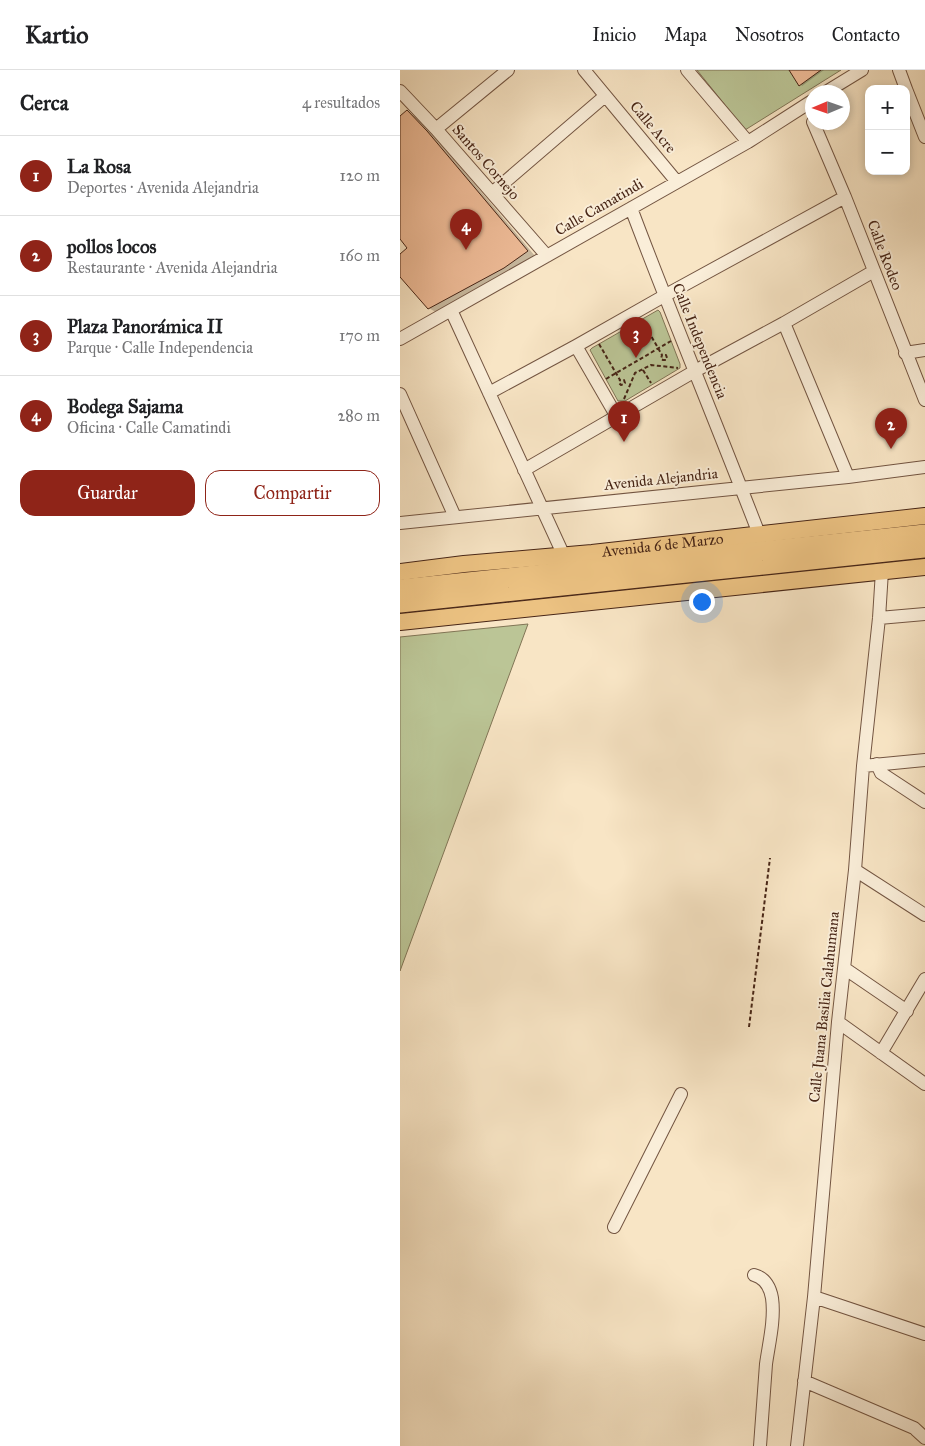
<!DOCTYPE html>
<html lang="es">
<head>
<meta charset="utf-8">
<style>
	:root { --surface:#fff; --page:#f2f2f2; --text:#202124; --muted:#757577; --line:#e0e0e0; --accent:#8f2418 }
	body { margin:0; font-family:"IM FELL Great Primer",serif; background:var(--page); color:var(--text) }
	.controls { position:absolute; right:15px; top:15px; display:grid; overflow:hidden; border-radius:10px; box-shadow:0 2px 8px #0003 }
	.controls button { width:45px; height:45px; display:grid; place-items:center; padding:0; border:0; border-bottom:1px solid var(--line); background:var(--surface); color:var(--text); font:25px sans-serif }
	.compass { position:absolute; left:405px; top:15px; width:45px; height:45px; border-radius:50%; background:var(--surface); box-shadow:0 2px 8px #0003; rotate:268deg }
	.you { position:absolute; left:301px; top:531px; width:18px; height:18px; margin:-12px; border:4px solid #fff; border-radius:50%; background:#1a73e8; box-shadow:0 0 0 8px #1a73e833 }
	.badge { display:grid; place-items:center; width:32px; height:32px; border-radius:50%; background:var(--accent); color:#fff; font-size:16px; font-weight:700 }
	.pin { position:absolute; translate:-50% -41px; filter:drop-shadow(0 1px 2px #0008) }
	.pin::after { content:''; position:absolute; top:26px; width:18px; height:15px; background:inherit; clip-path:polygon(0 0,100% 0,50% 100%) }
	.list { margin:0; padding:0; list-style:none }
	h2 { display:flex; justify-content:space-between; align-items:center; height:65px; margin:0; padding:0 20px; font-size:21px }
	h2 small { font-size:16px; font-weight:400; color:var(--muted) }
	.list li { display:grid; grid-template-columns:32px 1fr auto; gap:15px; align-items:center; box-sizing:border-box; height:80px; padding:0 20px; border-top:1px solid var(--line) }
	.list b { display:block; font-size:19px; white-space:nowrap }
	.list p { margin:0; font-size:16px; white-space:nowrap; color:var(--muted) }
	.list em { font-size:16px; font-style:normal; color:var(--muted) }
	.actions { display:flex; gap:10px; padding:15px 20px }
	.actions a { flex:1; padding:11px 0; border:1px solid var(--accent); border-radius:15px; text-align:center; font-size:18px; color:var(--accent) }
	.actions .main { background:var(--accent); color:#fff }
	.map { position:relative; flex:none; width:525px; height:1376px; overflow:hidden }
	header { display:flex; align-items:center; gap:30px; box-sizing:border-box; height:70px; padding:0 25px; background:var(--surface); border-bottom:1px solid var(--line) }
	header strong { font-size:24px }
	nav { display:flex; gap:28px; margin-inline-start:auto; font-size:18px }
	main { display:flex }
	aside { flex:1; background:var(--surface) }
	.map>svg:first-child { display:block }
	.green { fill:#bbc596; stroke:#817556 }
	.shadow { fill:#0003 }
	.building { fill:#edba96; stroke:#472516 }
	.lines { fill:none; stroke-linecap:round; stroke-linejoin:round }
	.minor-casing { stroke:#735542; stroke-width:14 }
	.major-casing { stroke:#472516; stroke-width:18 }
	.highway-casing { stroke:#472516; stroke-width:21 }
	.path { stroke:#472516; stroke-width:2; stroke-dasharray:4 2.5; stroke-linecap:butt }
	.minor { stroke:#faeed9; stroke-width:12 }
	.major { stroke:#ecc282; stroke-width:16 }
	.highway { stroke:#ecc282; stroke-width:19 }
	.labels { text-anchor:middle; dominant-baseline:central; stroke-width:4; stroke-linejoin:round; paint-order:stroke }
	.street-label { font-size:15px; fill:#472516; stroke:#faeed9 }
</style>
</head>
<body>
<header>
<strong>Kartio</strong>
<nav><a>Inicio</a><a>Mapa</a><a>Nosotros</a><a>Contacto</a></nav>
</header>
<main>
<aside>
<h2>Cerca<small>4 resultados</small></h2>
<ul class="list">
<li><span class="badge">1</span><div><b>La Rosa</b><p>Deportes · Avenida Alejandria</p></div><em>120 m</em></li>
<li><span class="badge">2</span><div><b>pollos locos</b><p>Restaurante · Avenida Alejandria</p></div><em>160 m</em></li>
<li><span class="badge">3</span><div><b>Plaza Panorámica II</b><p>Parque · Calle Independencia</p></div><em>170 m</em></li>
<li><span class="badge">4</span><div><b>Bodega Sajama</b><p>Oficina · Calle Camatindi</p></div><em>280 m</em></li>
</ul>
<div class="actions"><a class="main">Guardar</a><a>Compartir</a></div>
</aside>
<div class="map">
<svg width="525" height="1376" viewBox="0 0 525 1376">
	<rect width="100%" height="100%" fill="#f8e5c5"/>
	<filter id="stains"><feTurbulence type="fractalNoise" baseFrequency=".004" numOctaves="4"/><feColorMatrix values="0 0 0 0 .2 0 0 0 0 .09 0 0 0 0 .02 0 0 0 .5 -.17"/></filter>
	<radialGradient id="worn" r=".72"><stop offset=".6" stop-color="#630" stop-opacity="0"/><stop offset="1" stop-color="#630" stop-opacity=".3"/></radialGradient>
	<path class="green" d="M297 0H441L345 60Z
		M258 240 260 242 280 294V298L225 331H218L190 280 192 278Z
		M128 554 0 901V567Z"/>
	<path class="shadow" d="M390 0H424L402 16Z
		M7 42 16 47 35 67 135 186 37 243 29 238 0 205V185L9 178 0 167V48Z"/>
	<path class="building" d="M389 0H421L399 16Z
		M7 40 27 61 128 181 104 198 28 239 0 207V184L7 178 0 169V46Z"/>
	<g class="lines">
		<defs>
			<path id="minor" d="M184 0 277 112
				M287 0 348 72
				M499 0 506 19
				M506 19 525 67
				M0 21 36 59 147 186
				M426 22 462 0
				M413 52 445 127 525 330
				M36 59 108 0
				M92 123 205 26
				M231 138C272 247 317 355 359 464
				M51 240 164 486
				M384 253 448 407
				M0 269 348 72 412 31
				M176 276 217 347
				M505 283 525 280
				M89 323 176 276 264 226 445 127
				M0 324 55 447
				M124 400 295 301 384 253 474 201
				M0 453 448 407 525 397
				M479 548 525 544
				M477 694 481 703 525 732
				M463 696 525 690
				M455 800 525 845
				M444 898 507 941
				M438 952 525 1014
				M481 983 525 909
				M214 1157 281 1024
				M354 1205C365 1208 370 1217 372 1228 375 1249 369 1273 366 1294 364 1321 362 1349 360 1376
				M414 1227 525 1264
				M404 1311 514 1358 525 1368
				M397 1376 414 1227 438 952 455 800 463 696 479 548 482 501"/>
			<g id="major">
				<path id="s1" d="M0 502 64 494 192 483 525 446"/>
				<path d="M0 552 525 497"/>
			</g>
			<path id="highway" d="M0 519 525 464
				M0 533 525 478"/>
		</defs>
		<use href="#minor" class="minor-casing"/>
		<use href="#major" class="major-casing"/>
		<use href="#highway" class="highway-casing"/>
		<path class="path" d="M242 250 262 285 261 289 263 290H266L267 288 266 285H262
			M199 274 220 310 219 313 221 315 224 314 225 313 224 310H220
			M243 300 251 313
			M206 309 271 271
			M224 329 235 303 251 295 278 298
			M349 957 370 788"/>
		<use href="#minor" class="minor"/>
		<use href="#major" class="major"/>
		<use href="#highway" class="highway"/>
	</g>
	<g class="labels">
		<g class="street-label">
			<text transform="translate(253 57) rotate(50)">Calle Acre</text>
			<text transform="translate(86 92) rotate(49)">Santos Cornejo</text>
			<text transform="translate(199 137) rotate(-30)">Calle Camatindi</text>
			<text transform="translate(485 185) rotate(69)">Calle Rodeo</text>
			<text transform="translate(300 271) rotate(68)">Calle Independencia</text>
			<text transform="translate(261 409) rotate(-6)">Avenida Alejandria</text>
			<text stroke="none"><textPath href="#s1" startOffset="264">Avenida 6 de Marzo</textPath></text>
			<text transform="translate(424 937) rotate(-84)">Calle Juana Basilia Calahumana</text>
		</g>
	</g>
	<rect width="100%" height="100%" filter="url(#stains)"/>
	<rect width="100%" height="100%" fill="url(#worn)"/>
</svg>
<div class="controls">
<button>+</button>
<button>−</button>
</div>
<svg class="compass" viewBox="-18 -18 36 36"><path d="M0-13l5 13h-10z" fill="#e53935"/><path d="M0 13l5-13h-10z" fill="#757577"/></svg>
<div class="you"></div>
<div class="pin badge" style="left:224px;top:372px">1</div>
<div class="pin badge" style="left:491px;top:379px">2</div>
<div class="pin badge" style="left:236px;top:288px">3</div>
<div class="pin badge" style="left:66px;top:180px">4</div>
</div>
</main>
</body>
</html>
